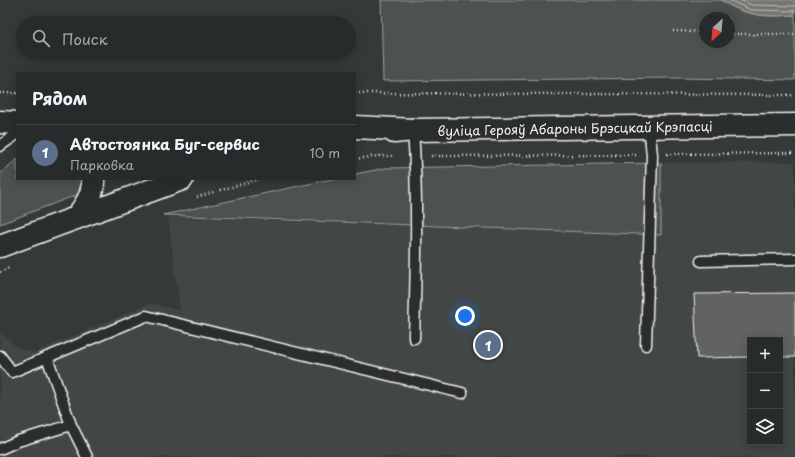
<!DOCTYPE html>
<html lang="ru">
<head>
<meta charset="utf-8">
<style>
	:root { --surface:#282b2b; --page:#343737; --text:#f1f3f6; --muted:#a5a7a9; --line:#444747; --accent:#ffd166 }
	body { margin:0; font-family:"Playpen Sans",sans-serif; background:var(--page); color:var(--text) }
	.controls { position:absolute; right:12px; bottom:12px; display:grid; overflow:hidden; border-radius:0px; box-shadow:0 2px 10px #0003 }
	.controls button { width:36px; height:36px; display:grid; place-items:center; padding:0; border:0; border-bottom:1px solid var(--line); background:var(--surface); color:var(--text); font:20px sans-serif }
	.compass { position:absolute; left:699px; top:12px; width:36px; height:36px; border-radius:50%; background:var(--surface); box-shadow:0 2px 10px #0003; rotate:206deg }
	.you { position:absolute; left:465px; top:316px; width:14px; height:14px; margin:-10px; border:3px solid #fff; border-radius:50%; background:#1a73e8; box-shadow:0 0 0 6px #1a73e833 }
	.badge { display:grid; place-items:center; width:26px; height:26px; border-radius:50%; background:var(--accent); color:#fff; font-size:13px; font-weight:700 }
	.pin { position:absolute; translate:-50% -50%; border:2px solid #fff; box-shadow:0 1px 4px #0006 }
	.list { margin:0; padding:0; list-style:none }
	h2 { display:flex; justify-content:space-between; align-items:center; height:52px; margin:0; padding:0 16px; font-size:17px }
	h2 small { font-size:13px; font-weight:400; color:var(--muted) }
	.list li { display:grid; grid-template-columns:26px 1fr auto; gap:12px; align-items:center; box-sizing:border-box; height:56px; padding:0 16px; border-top:1px solid var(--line) }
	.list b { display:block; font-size:15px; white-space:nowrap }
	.list p { margin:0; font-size:13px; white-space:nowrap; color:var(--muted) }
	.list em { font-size:13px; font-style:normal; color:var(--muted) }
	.icon { flex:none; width:22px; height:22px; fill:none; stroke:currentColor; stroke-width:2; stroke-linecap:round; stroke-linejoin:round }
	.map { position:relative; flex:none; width:795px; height:457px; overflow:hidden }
	.search { position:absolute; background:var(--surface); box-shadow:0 2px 10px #0003; left:16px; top:16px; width:340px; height:44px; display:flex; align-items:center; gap:10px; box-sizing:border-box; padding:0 14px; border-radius:22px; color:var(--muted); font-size:15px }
	.panel { position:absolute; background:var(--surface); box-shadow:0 2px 10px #0003; left:16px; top:72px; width:340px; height:108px; border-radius:0px }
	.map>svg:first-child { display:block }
	.built { fill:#434645; fill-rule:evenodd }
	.green { fill:#4e514f; stroke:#a1a19c; fill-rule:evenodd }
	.water { fill:#757572; stroke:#a8a7a1 }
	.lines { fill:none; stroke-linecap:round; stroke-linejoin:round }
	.shore { stroke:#c1bfb9; stroke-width:1 }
	.building { fill:#616362; stroke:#f4f1e8 }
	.service-casing { stroke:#f4f1e8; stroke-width:13 }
	.secondary-casing { stroke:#f4f1e8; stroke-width:25 }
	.primary-casing { stroke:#f4f1e8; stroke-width:25 }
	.path { stroke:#f4f1e8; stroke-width:2.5; stroke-dasharray:1 3; stroke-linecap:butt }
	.service { stroke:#2a2d2e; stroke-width:10 }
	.secondary { stroke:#2a2d2e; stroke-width:22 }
	.primary { stroke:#2a2d2e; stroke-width:22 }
	.labels { text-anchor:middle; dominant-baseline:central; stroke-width:3; stroke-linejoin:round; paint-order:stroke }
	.street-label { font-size:13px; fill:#f4f1e8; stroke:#2a2d2e }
</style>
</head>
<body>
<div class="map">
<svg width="795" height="457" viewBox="0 0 795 457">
	<rect width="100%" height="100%" fill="#363939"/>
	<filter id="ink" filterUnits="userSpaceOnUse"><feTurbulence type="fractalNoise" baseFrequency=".025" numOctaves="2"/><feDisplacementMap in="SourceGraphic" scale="8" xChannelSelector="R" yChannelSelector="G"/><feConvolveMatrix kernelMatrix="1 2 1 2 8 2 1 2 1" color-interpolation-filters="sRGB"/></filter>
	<g filter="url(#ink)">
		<path class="built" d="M795 162V457H0V332L18 348 34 353 151 303 180 311 168 217 661 235V163ZM750 340H780V442H750Z"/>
		<path class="green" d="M381 0H721C747 17 765 17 795 15V80L677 78 383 81ZM705 18H729V42H705Z
			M17 159V179H80L81 182 79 194 0 224V174Z
			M661 163V235L163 215 332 179H355V174L386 168Z"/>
		<path class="water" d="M721 0H795V15C765 17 747 17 721 0Z"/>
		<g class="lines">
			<path class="shore" d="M729 0 751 10 795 11
				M739 0 752 5 795 6"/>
		</g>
		<path class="building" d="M795 293V357H780V340H750V357L697 358 694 294Z"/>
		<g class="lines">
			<defs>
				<path id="service" d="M413 130C418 199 416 269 414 338
					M0 146 17 134
					M701 261 795 259
					M646 345 652 155 649 126
					M0 356 12 372 146 316 462 393
					M47 357 71 425 87 457
					M0 449 18 441 71 425"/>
				<path id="secondary" d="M394 132 413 130 795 125
					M0 246 182 179"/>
				<path id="primary" d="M0 122 17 123
					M355 127 413 130
					M76 218C85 206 94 194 93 179"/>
			</defs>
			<use href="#service" class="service-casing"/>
			<use href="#secondary" class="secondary-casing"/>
			<use href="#primary" class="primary-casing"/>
			<path class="path" d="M673 31 705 32
				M729 34H795
				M0 93H17
				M355 93 795 95
				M667 154 795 153
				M431 156 636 155
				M355 159 378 156H394
				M197 197 259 179
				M0 272 9 268"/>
			<use href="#service" class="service"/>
			<use href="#secondary" class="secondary"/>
			<use href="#primary" class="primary"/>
		</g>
	</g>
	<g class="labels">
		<g class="street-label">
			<text transform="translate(575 128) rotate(-1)">вуліца Герояў Абароны Брэсцкай Крэпасці</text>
		</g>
	</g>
</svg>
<div class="controls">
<button>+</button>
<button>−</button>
<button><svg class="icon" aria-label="layers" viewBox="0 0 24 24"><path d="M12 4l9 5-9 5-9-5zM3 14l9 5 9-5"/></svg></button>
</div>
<svg class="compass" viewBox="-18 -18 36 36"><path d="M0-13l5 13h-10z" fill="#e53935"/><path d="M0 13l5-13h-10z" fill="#a5a7a9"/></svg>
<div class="you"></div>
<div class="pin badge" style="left:488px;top:345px;background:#5c6f8a">1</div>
<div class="search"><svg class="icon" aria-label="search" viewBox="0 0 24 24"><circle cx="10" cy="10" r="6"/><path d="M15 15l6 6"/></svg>Поиск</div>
<section class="panel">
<h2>Рядом<small></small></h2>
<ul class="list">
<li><span class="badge" style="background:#5c6f8a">1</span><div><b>Автостоянка Буг-сервис</b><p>Парковка</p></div><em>10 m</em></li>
</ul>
</section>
</div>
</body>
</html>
